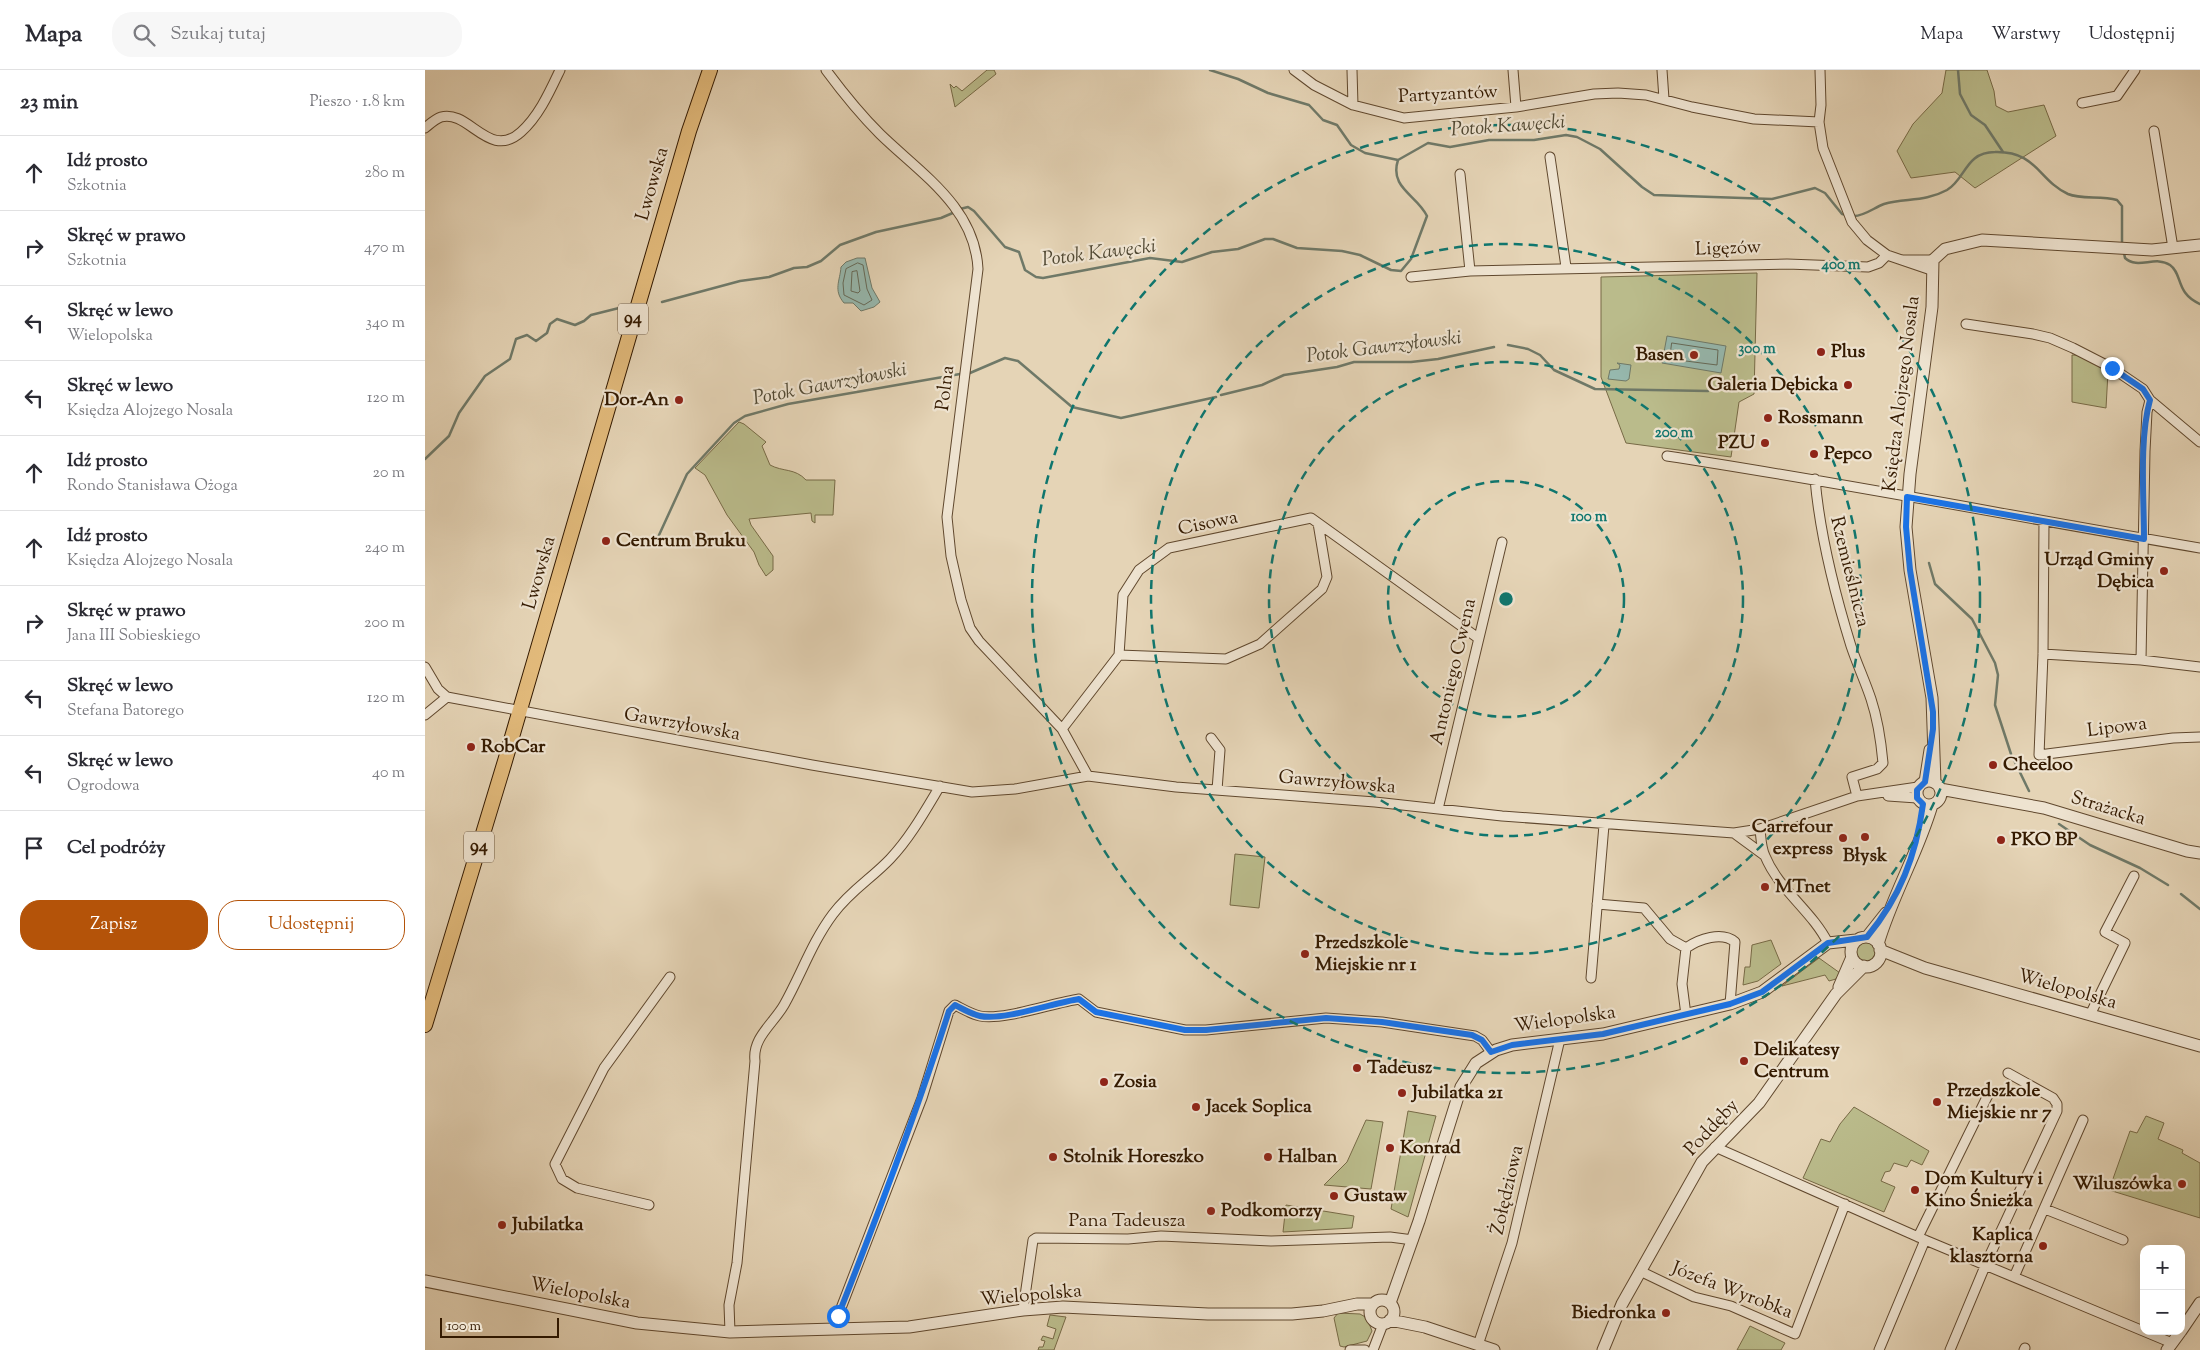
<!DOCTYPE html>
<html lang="pl">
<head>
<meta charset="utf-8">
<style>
	:root { --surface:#fff; --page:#f7f7f7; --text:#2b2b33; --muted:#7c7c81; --line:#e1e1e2; --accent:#b45309 }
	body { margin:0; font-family:"Sorts Mill Goudy",serif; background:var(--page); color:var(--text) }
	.controls { position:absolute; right:15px; bottom:15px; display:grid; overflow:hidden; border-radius:10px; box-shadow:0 5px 20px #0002 }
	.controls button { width:45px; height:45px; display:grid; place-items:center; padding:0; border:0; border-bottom:1px solid var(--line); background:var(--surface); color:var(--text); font:25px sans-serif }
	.scale { position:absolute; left:15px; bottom:12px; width:119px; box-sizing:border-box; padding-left:5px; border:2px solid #341a00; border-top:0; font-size:14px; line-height:18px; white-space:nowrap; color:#341a00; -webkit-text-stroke:4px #eee3d0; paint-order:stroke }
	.stop { position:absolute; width:15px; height:15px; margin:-11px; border:4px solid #1a73e8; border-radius:50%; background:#fff }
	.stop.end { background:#1a73e8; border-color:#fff; box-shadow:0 1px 5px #0008 }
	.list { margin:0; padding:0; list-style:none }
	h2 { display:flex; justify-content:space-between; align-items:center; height:65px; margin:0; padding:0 20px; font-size:21px }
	h2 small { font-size:16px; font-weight:400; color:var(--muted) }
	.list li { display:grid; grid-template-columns:32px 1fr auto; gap:15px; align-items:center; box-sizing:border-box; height:75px; padding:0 20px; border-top:1px solid var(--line) }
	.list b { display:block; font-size:19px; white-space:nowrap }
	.list p { margin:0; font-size:16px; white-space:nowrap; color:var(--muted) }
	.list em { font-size:16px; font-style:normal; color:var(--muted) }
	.actions { display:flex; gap:10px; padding:15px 20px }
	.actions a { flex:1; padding:11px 0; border:1px solid var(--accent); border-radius:20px; text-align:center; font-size:18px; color:var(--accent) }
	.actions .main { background:var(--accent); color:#fff }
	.icon { flex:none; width:28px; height:28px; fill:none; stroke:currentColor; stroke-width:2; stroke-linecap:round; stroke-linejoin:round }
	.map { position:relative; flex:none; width:1775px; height:1280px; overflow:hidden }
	header { display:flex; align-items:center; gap:30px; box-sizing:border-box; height:70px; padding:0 25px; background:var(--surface); border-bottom:1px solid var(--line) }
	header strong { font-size:24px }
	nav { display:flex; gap:28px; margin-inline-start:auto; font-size:18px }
	.search { width:350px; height:45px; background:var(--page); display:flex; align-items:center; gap:12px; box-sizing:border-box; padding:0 18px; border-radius:20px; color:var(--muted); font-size:19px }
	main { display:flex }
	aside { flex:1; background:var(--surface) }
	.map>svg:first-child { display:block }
	.green { fill:#babb8b; stroke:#776a46 }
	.water { fill:#96b8ae; stroke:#6f7968 }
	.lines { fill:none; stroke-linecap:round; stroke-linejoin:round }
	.shore { stroke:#656957; stroke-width:1 }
	.stream { stroke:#6f7968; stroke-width:2.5 }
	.minor-casing { stroke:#60482e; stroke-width:11 }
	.tertiary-casing { stroke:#60482e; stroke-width:13 }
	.primary-casing { stroke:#341a00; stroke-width:16 }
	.minor { stroke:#eee3d0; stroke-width:9 }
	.tertiary { stroke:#eee3d0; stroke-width:11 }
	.primary { stroke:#e2ba7b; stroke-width:14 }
	.route { stroke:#1a73e8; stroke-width:6 }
	.ring { fill:none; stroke:#0f766e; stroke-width:2.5; stroke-dasharray:9 6 }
	.poi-dot { fill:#8f2418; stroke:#eee3d0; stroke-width:2 }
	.labels { text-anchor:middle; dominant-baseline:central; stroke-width:4.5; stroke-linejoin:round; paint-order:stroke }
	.shield { fill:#eee3d0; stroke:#6c563e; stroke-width:1 }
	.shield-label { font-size:18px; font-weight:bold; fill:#341a00 }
	.street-label { font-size:19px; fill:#341a00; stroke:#eee3d0 }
	.poi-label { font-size:19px; font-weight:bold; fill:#341a00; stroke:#eee3d0; text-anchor:start }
	.water-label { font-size:20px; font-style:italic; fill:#514934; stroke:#eee3d0 }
	.centre { fill:#0f766e; stroke:#eee3d0; stroke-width:2.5 }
	.ring-label { font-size:15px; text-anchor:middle; font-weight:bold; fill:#0f766e; stroke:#eee3d0; stroke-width:4.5; stroke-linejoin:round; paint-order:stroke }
</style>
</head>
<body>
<header>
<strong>Mapa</strong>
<div class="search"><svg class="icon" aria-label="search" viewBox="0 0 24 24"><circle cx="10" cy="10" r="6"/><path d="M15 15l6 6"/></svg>Szukaj tutaj</div>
<nav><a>Mapa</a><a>Warstwy</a><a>Udostępnij</a></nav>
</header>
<main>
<aside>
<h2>23 min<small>Pieszo · 1.8 km</small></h2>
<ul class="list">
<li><svg class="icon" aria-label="ahead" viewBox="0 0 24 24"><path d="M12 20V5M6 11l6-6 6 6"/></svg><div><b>Idź prosto</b><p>Szkotnia</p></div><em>280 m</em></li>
<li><svg class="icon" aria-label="right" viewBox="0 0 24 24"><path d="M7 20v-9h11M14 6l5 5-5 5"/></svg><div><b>Skręć w prawo</b><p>Szkotnia</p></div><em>470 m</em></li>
<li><svg class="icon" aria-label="left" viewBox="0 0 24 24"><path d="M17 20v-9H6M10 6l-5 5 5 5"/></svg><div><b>Skręć w lewo</b><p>Wielopolska</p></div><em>340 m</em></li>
<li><svg class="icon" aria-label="left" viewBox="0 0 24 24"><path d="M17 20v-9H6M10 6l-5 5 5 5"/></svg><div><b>Skręć w lewo</b><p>Księdza Alojzego Nosala</p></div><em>120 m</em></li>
<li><svg class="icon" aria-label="ahead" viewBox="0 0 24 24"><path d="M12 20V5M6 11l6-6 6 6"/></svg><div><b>Idź prosto</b><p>Rondo Stanisława Ożoga</p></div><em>20 m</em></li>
<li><svg class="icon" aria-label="ahead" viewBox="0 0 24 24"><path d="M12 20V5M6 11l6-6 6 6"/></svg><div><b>Idź prosto</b><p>Księdza Alojzego Nosala</p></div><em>240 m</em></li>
<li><svg class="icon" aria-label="right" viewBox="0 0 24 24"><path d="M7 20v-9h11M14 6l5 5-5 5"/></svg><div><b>Skręć w prawo</b><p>Jana III Sobieskiego</p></div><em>200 m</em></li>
<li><svg class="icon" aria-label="left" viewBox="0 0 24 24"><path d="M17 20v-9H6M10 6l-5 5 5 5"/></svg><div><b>Skręć w lewo</b><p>Stefana Batorego</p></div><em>120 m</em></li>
<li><svg class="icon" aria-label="left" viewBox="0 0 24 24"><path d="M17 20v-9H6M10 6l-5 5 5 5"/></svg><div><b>Skręć w lewo</b><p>Ogrodowa</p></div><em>40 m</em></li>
<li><svg class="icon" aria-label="arrive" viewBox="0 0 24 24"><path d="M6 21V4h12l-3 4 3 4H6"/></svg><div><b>Cel podróży</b></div></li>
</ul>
<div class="actions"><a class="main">Zapisz</a><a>Udostępnij</a></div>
</aside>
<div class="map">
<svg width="1775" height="1280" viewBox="0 0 1775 1280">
	<rect width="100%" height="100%" fill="#e5d4b6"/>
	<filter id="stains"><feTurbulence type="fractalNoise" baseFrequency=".004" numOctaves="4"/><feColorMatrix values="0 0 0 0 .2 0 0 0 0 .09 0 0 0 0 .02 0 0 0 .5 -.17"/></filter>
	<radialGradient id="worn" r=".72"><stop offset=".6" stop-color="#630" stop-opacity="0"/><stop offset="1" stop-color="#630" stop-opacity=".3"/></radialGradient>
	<path class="green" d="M562 0H569L571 4 530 37 525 14 529 18 531 16 537 21Z
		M1521 0H1562L1569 21 1571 36 1583 42 1619 35 1631 66 1550 118 1530 102 1486 108 1472 81 1488 54 1517 23Z
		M1332 203 1329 324 1314 332 1306 387 1201 373 1176 307V207Z
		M1647 285C1660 284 1673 295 1683 302L1681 338 1647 332Z
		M314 352 319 354 341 372 337 376 345 395C358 402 370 398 381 410H410L408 445H390V453L387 451 386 443 324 449 326 455 348 486V500L341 506 334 495 329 482 302 445 280 405 270 398Z
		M810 784 840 787 834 838 805 835Z
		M1346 870 1356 894 1333 911 1318 915 1320 897H1325L1327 875Z
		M1431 882a10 10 0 1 1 20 0a10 10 0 1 1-20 0Z
		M1394 888 1415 903 1411 909 1404 911 1400 905 1357 916Z
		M1429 1037 1504 1081 1497 1095 1486 1090 1482 1097 1469 1093 1465 1101 1460 1102 1456 1111 1470 1117 1459 1142 1378 1108 1396 1069 1405 1072 1415 1054Z
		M983 1041 1011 1046 983 1147 966 1139Z
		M1721 1046 1739 1053 1733 1069 1758 1080 1757 1083 1775 1093V1148L1684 1120 1705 1061 1712 1063Z
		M941 1050 958 1052 946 1119 899 1115 922 1092Z
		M861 1135 929 1146 927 1158 858 1162Z
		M913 1243 935 1244 942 1248 947 1261 942 1271 919 1277 915 1276 909 1248Z
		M625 1245 641 1247 629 1280H613L614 1277H618L620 1271 616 1270 618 1266 628 1269 631 1259 622 1256Z
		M1325 1256 1360 1273 1356 1280H1312Z"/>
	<path class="water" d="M432 188H440L447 218 455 232 449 237 436 241 428 233H419C408 220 415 211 416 197L421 192Z
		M1242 266 1301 276 1296 303 1237 293Z
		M1192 293 1206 295 1204 309 1201 311 1183 309 1185 300 1194 299 1195 295Z"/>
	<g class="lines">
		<path class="shore" d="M433 193 438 195 442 219 447 230 439 235 419 225 418 213 421 199Z
			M432 201 435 221 433 223 426 221 427 202Z
			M1247 273 1293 280 1292 295 1245 289Z"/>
		<path class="stream" d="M785 0 813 9 843 23 884 35 898 50 912 55 926 75 940 83 973 90
			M1533 0 1535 24 1546 45 1560 55 1578 82
			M535 139 543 137 549 141 580 177 594 182 600 200 611 207 618 208 725 188 757 192 787 182 813 179 840 169H848L872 178 917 181 935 185 966 200 976 201 986 189 1002 146C992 125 964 118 973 90L1003 73 1025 77 1064 70H1109L1141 65 1152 67 1175 79 1217 117 1229 125 1347 129 1390 118 1400 123 1417 144 1422 145
			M1428 146C1438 147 1450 137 1459 134 1481 128 1500 132 1522 120 1541 109 1540 82 1570 82 1612 81 1613 110 1643 124 1657 130 1676 125 1692 130L1697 136V175
			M1699 183 1700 188C1713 200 1730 185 1745 195 1758 204 1750 223 1775 234
			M237 232 315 211 344 207 369 198 382 197 396 191 415 175 451 162 516 148 530 142
			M1083 275 1103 279 1115 285 1129 300 1170 319 1283 321
			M545 303 580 288 593 291 647 337 696 348 791 327
			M796 325 837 315 859 305 912 297 929 292H986L1013 289 1069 277
			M0 389 24 366 34 343 60 306 85 289 91 269 102 265 111 271 122 263 125 254 132 249 150 255 159 251 166 245 198 237
			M229 476 262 404 309 353 320 346 363 334 535 304
			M1504 493 1510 514 1547 549 1570 593 1573 605 1570 635 1586 684
			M1589 690 1604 721
			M1634 754 1665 775 1715 798 1743 815
			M1756 824 1775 839"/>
		<defs>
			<path id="minor" d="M401 0C418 23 435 44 455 64 495 103 550 137 553 199L522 447 526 486 536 530 545 558 554 571 637 659 663 706
				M869 0 889 15 928 35 979 48 1091 37 1169 24 1193 23 1221 25 1267 37 1329 49 1394 52
				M927 0 928 35
				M1088 0 1091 37
				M1237 0 1239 29
				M1395 0 1396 35 1394 52 1398 78 1427 152 1442 170 1462 185 1506 200
				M1657 33 1692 26 1710 0
				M0 58C5 54 10 49 16 47 44 39 64 91 96 62 114 46 125 21 135 0
				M1729 61 1748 178
				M1125 87 1141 197
				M1035 104 1045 201 1362 194 1443 197 1454 193 1462 185
				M1478 190H1508
				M986 207 1045 201
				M1541 254 1608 264 1625 268 1648 278 1687 298 1718 319 1725 330 1775 372
				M1242 386C1420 413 1597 448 1775 478
				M1390 409C1395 466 1409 521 1426 576 1432 594 1440 611 1446 629 1453 650 1456 671 1458 693L1452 699 1427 707 1432 726
				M1619 451 1618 584 1614 685 1748 668 1775 667
				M1618 584 1716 590 1775 597
				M694 585 801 589 835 574 897 519 902 507 893 453
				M1716 590 1720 381 1722 342 1725 330
				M0 597 13 619 22 627
				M0 645 22 627 387 695 547 722 590 719 663 706 751 717 950 732 1077 746 1309 763 1335 759 1432 726 1493 717
				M637 659 694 585 698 525 714 500 744 478 886 448 1053 568
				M786 668 795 680 792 720
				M1463 726 1492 728
				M1013 739 1077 472
				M1335 759C1336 768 1336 778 1340 786 1354 820 1387 841 1403 873
				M1309 763 1339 785
				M1172 834 1219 838 1245 869 1261 878 1257 914 1261 945
				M1261 878C1274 869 1297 861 1310 872L1305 934
				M1166 908 1179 755
				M1665 945 1700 873 1680 862 1709 806
				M1290 1077 1500 1170 1747 1273
				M224 1135 152 1118 137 1109 130 1094 179 998 245 907
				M1620 1139 1698 1170
				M1493 1167 1563 1025
				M1215 1201 1269 1227 1306 1236 1370 1264 1420 1134
				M1589 1207 1658 1050
				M598 1240 608 1170 611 1168 703 1169 736 1166 846 1171 965 1167 988 1170
				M410 1259 413 1246 497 1028 524 941 530 935C538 939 546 944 555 946 577 951 628 933 654 929L671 942 760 960H781L901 948 957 952 1050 966 1057 970 1066 982
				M305 1262 304 1235 312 1193 330 991C327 968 348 954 359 935 376 905 387 872 408 844 426 820 446 809 465 789 485 768 500 741 515 716
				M1053 1275 1087 1173 1135 969
				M925 1280H940
				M948 1280 958 1254
				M1454 1280 1500 1170
				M1525 1280 1563 1189 1632 1041V1034L1628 1028 1583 1003
				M1599 1280 1600 1278"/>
			<path id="tertiary" d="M1492 723a12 12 0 1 1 24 0a12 12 0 1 1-24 0Z
				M1500 712 1505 680
				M1510 713 1507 628 1485 500 1481 457 1485 404 1507 237 1508 190 1520 179 1557 170 1727 180 1775 175
				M1515 719 1619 738 1762 781 1775 783
				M1442 867 1461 843
				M1426 882a15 15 0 1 1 30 0a15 15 0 1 1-30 0Z
				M1453 874C1467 826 1493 783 1507 735
				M1455 880 1500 898 1775 976
				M1414 917 1427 887
				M0 1211 212 1253 305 1262 484 1257 598 1240 638 1237 783 1244H867L898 1241 932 1234H947
				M945 1242a12 12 0 1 1 24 0a12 12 0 1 1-24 0Z
				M965 1233 994 1151 1036 1017 1051 993 1071 980 1087 975 1178 964 1305 934 1337 922 1403 873 1431 870
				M965 1250 1000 1257 1069 1280
				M1756 1261 1775 1233
				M1178 1280 1197 1234 1277 1092 1334 1033 1411 924 1439 896
				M1742 1280 1756 1261"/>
			<path id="primary" d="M0 955 80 691 264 61 285 0"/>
		</defs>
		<use href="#minor" class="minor-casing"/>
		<use href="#tertiary" class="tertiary-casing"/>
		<use href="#primary" class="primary-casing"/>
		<use href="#minor" class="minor"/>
		<use href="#tertiary" class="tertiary"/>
		<use href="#primary" class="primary"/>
	</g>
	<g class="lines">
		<path class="route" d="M413 1246C453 1145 491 1044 524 941L530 935C538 939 546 944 555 946 578 951 628 933 654 929L671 942 760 960H781L901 948 957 952 1047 965 1057 970 1066 982 1087 975 1178 964 1305 934 1337 922 1403 873 1442 867C1475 827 1491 786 1498 734L1492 728V720L1500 712 1508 659V642L1485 500 1481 457 1482 427 1719 469C1719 428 1714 369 1725 330L1718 319 1687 298"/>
	</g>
	<g class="ring">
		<circle cx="1081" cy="529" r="118"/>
		<circle cx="1081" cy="529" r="237"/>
		<circle cx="1081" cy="529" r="355"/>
		<circle cx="1081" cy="529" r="474"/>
	</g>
	<g class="poi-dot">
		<circle cx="1396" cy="282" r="5"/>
		<circle cx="1269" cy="285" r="5"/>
		<circle cx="1423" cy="315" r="5"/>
		<circle cx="254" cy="330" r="5"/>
		<circle cx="1343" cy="348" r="5"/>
		<circle cx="1340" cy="373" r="5"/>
		<circle cx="1389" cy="384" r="5"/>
		<circle cx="181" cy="471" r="5"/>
		<circle cx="1739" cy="501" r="5"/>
		<circle cx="46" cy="677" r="5"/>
		<circle cx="1568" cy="695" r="5"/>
		<circle cx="1440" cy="767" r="5"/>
		<circle cx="1418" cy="768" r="5"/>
		<circle cx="1576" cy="770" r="5"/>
		<circle cx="1340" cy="817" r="5"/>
		<circle cx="880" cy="884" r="5"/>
		<circle cx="1319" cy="991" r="5"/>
		<circle cx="932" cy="998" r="5"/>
		<circle cx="679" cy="1012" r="5"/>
		<circle cx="977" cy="1023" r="5"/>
		<circle cx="1512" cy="1032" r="5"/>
		<circle cx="771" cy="1037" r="5"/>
		<circle cx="965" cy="1078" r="5"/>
		<circle cx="628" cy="1087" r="5"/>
		<circle cx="843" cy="1087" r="5"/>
		<circle cx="1757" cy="1114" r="5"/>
		<circle cx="1490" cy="1120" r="5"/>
		<circle cx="909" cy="1126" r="5"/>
		<circle cx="786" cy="1141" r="5"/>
		<circle cx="77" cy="1155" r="5"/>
		<circle cx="1618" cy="1176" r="5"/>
		<circle cx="1241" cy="1243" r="5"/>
	</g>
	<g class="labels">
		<g class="shield">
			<rect x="193" y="233.5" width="30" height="31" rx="4"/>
			<rect x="39" y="761.5" width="30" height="31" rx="4"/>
		</g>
		<g class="shield-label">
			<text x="208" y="249">94</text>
			<text x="54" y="777">94</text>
		</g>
		<g class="street-label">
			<text transform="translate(1023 25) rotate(-3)">Partyzantów</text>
			<text transform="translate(228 114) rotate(-74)">Lwowska</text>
			<text transform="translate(1303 179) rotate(-2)">Ligęzów</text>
			<text transform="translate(521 318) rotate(-83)">Polna</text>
			<text transform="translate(1477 324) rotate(-83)">Księdza Alojzego Nosala</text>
			<text transform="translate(783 454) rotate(-12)">Cisowa</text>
			<text transform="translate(1424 502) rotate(76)">Rzemieślnicza</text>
			<text transform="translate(115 503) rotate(-74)">Lwowska</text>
			<text transform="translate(1029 602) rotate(-77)">Antoniego Cwena</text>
			<text transform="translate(257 655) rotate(10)">Gawrzyłowska</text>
			<text transform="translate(1692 658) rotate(-7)">Lipowa</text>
			<text transform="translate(912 713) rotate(5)">Gawrzyłowska</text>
			<text transform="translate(1683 739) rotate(17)">Strażacka</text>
			<text transform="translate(1642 920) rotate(16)">Wielopolska</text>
			<text transform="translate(1140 950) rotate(-8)">Wielopolska</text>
			<text transform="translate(1287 1058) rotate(-47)">Poddęby</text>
			<text transform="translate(1083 1120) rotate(-77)">Żołędziowa</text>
			<text x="702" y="1151">Pana Tadeusza</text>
			<text transform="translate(1307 1221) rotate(21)">Józefa Wyrobka</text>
			<text transform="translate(155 1224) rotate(11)">Wielopolska</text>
			<text transform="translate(606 1226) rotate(-5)">Wielopolska</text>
		</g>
		<g class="poi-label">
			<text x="1406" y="282">Plus</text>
			<text x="1259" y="285" text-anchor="end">Basen</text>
			<text x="1413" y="315" text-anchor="end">Galeria Dębicka</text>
			<text x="244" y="330" text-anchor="end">Dor-An</text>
			<text x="1353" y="348">Rossmann</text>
			<text x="1330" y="373" text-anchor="end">PZU</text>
			<text x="1399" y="384">Pepco</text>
			<text x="191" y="471">Centrum Bruku</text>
			<text x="1729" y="490" text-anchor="end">Urząd Gminy<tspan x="1729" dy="22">Dębica</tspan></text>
			<text x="56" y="677">RobCar</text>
			<text x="1578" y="695">Cheeloo</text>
			<text x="1408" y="757" text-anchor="end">Carrefour<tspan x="1408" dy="22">express</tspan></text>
			<text x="1586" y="770">PKO BP</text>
			<text x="1440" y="786" text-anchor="middle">Błysk</text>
			<text x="1350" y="817">MTnet</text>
			<text x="890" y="873">Przedszkole<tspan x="890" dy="22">Miejskie nr 1</tspan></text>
			<text x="1329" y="980">Delikatesy<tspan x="1329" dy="22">Centrum</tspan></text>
			<text x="942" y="998">Tadeusz</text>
			<text x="689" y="1012">Zosia</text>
			<text x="1522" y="1021">Przedszkole<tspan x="1522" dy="22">Miejskie nr 7</tspan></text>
			<text x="987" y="1023">Jubilatka 21</text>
			<text x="781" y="1037">Jacek Soplica</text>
			<text x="975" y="1078">Konrad</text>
			<text x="638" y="1087">Stolnik Horeszko</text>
			<text x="853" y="1087">Halban</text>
			<text x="1500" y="1109">Dom Kultury i<tspan x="1500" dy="22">Kino Śnieżka</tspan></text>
			<text x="1747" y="1114" text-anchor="end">Wiluszówka</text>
			<text x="919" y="1126">Gustaw</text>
			<text x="796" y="1141">Podkomorzy</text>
			<text x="87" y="1155">Jubilatka</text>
			<text x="1608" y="1165" text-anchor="end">Kaplica<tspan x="1608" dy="22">klasztorna</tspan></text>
			<text x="1231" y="1243" text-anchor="end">Biedronka</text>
		</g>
		<g class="water-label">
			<text transform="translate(1083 57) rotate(-4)">Potok Kawęcki</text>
			<text transform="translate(674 184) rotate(-7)">Potok Kawęcki</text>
			<text transform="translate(959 278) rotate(-7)">Potok Gawrzyłowski</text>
			<text transform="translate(405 315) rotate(-11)">Potok Gawrzyłowski</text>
		</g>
	</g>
	<circle cx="1081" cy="529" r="8" class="centre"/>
	<g class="ring-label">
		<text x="1416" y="199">400 m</text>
		<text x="1332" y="283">300 m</text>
		<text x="1249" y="367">200 m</text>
		<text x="1164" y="451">100 m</text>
	</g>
	<rect width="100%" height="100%" filter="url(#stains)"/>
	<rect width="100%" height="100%" fill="url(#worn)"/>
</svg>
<div class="controls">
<button>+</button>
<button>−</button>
</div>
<div class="scale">100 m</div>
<div class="stop" style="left:413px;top:1246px"></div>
<div class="stop end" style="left:1687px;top:298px"></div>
</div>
</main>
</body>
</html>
